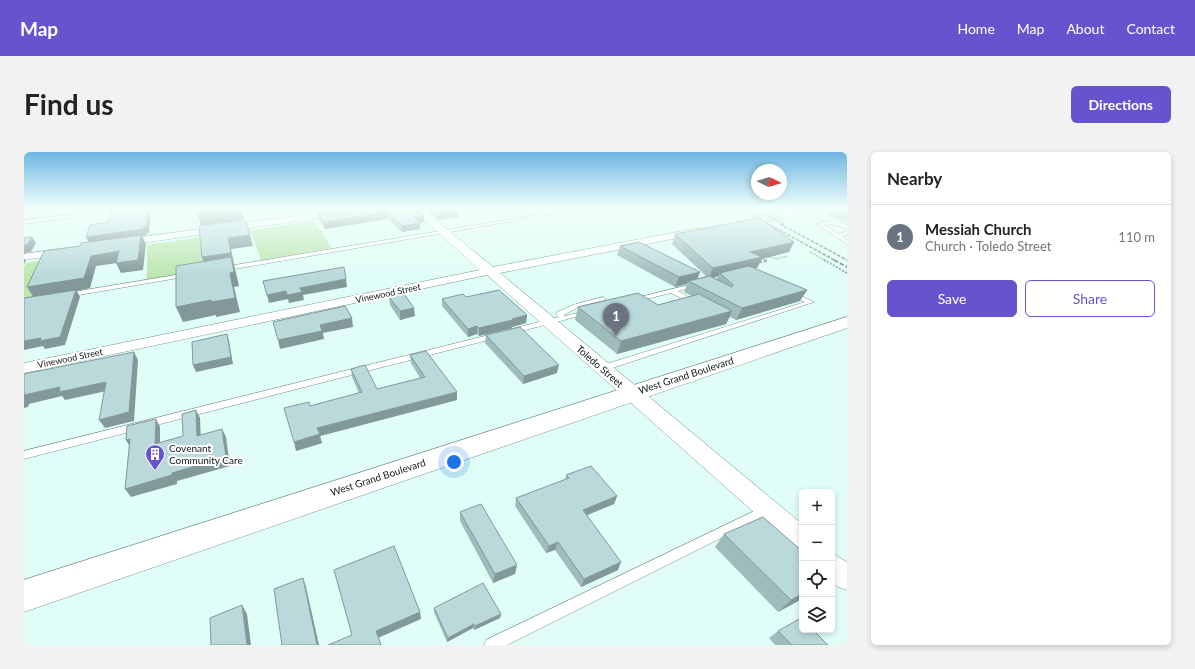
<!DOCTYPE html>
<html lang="en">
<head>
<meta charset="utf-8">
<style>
	:root { --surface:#fff; --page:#f2f2f2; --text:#222; --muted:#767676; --line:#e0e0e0; --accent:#6654ce }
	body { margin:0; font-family:Lato,sans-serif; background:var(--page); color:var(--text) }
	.controls { position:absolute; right:12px; bottom:12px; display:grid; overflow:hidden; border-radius:6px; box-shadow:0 2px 6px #0003 }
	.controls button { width:36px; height:36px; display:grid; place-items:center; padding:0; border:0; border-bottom:1px solid var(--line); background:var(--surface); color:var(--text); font:20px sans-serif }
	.compass { position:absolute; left:727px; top:12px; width:36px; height:36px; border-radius:50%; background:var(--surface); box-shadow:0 2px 6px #0003; rotate:94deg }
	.you { position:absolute; left:430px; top:310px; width:14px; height:14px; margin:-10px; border:3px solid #fff; border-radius:50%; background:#1a73e8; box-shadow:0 0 0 6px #1a73e833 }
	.badge { display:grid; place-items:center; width:26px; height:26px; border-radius:50%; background:var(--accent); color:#fff; font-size:13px; font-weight:700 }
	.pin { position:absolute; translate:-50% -33px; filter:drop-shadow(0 1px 2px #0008) }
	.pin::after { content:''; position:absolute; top:21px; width:14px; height:12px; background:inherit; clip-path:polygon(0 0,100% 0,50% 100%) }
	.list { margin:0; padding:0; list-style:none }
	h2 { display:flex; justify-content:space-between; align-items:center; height:52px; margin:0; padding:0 16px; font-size:17px }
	h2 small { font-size:13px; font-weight:400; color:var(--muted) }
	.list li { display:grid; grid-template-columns:26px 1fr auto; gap:12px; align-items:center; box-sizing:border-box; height:64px; padding:0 16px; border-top:1px solid var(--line) }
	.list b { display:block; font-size:15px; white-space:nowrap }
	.list p { margin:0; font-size:13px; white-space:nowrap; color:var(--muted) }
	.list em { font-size:13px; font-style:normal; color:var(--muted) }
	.actions { display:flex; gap:8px; padding:12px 16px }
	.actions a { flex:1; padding:9px 0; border:1px solid var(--accent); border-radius:6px; text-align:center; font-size:14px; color:var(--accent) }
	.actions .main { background:var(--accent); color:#fff }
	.icon { flex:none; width:22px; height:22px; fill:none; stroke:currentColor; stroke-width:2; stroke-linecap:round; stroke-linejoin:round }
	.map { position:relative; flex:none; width:823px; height:493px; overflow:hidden; border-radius:6px }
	header { display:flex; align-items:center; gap:24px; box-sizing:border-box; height:56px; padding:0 20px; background:var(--accent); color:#fff }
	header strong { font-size:19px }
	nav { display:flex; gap:22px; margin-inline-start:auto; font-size:14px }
	.intro { display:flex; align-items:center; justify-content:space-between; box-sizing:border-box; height:96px; padding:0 24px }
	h1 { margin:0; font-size:28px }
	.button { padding:10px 18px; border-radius:6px; background:var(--accent); color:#fff; font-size:14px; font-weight:700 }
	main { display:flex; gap:24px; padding:0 24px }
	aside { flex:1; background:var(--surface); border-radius:6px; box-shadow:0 2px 6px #0003 }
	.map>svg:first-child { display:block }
	.green { fill:#bce6ad }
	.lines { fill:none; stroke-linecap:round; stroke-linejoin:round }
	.minor-tunnel { stroke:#c0dbd5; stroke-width:10; stroke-dasharray:10 5; stroke-linecap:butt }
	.service-casing { stroke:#77928c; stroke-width:1 }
	.minor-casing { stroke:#77928c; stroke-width:1 }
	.tertiary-casing { stroke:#77928c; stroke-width:1 }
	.path-far1 { stroke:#7d928d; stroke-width:1.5; stroke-dasharray:1 1.5; stroke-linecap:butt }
	.path { stroke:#7d928d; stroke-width:2; stroke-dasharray:1.5 2; stroke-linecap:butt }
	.service { fill:#fff; fill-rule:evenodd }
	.minor { fill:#fff; fill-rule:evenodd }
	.tertiary { fill:#fff; fill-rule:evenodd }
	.rail-far1 { stroke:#7c908c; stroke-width:1.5; stroke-dasharray:3.5 1.5; stroke-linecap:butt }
	.rail { stroke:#7c908c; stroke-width:2; stroke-dasharray:4.5 2; stroke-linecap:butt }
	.wall { fill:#a0bbbc; fill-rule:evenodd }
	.shaded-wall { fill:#829899 }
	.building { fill:#bad9db; stroke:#829899 }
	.labels { text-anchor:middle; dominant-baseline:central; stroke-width:4; stroke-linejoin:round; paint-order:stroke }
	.far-street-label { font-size:9px; fill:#0d1715; stroke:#fff }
	.street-label { font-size:10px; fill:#0d1715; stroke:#fff }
	.poi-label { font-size:10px; fill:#0d1715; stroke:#fff; text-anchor:start }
</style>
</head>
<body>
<header>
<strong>Map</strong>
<nav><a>Home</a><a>Map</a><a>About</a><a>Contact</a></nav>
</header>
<div class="intro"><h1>Find us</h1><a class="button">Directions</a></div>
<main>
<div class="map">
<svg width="823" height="493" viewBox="0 0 823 493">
	<rect width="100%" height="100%" fill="#e0fef7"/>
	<path class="green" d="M290 69 308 96 237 108 226 78Z
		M177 85 184 117 123 128V93Z
		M25 107 7 147 0 148V115L2 111Z"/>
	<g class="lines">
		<path class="minor-tunnel" d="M728 69 757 63"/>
		<defs>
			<path id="service" d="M105 56H116L0 72V68Z
				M556 56H565L199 119 196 117 199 115Z
				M807 68 823 73V77L807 72 800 73 815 82 823 79V83L818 84 823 88V92L793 72Z
				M164 121 166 122V124L43 145 40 143 43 141Z
				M673 131 675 132V134L654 139 673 150V152H669L647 141 610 150 607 148 608 147Z
				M767 139 790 150 582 218 579 219 575 216 576 214 781 150 765 142V140Z
				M579 145 581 146V148L556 154 540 163 541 164 565 158 569 160 567 161 486 182 482 180 483 178 535 165 532 162 533 160 552 152Z
				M473 181H476V185L0 307V299Z
				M743 353 747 355 749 358 747 361 483 493H460L462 488Z"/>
			<path id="minor" d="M328 56H351L346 59 96 94 91 91 96 88Z
				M387 56H397L469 115 674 76 678 77 679 79 678 81 674 82 476 121 778 372V398L769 395 463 123 0 221V211L456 118Z
				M781 56H800L795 59 757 66 752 63 754 61Z
				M43 96 47 97 49 99 47 101 0 108V102Z
				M808 401 823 410V438L814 435 808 430Z"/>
			<path id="tertiary" d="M823 165V176L0 460V428Z"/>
		</defs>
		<use href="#service" class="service-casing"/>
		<use href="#minor" class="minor-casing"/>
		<use href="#tertiary" class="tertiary-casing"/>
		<path class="path-far1" d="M786 100 802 109
			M743 104 751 107 764 104
			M737 106 743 109"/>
		<path class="path" d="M800 108 823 121
			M733 111 743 109 741 108"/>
		<use href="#service" class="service"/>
		<use href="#minor" class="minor"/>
		<use href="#tertiary" class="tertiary"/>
		<path class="rail-far1" d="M715 56 812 109
			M731 56 761 73
			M756 72 823 108"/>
		<path class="rail" d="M810 108 823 115"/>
	</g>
	<path class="wall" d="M391 56 400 70 396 71V77L378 80 364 67 301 77 295 68 293 61Z
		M399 56H432L435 58V65L414 68Z
		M807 56H823V70L803 64Z
		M651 82 765 100 738 107 733 116H731L776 149 712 168 706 165 702 172 593 202 551 168 554 155 634 153 668 144 660 140 663 132 651 135 593 103 596 94 676 120 673 127 682 124 648 92ZM694 124 693 127 690 125H693Z
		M365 145 391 164 376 168 366 153Z
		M442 145 503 163 502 171 488 175V176L455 184 453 182 444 185 418 154V147Z
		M462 183 533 221 499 232 461 191Z
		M386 203 433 240V248L296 284 298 291 272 299 286 254 335 241 328 225 327 217 353 237 396 226 387 211Z
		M542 323 593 344 590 352 563 363 594 418 557 435 531 398 522 401 491 354 492 346 541 328Z
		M436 360 491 422 469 431 436 369Z
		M700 382 778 399V447L754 460 691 395Z
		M410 456 477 462 476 466 450 478 449 476 423 490 410 460Z
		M754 479 804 493H751L745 486Z"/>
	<path class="shaded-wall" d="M124 56H127L125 81H123V83L118 84 122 92 119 118 97 121 92 111 117 84 65 91 62 85Z
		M217 56 221 70 178 76 173 62Z
		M288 56H319L289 60Z
		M435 58V65L414 68V61Z
		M363 60 364 67 301 77 300 70Z
		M400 63V70L396 71V77L378 80V74L390 65Z
		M226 83 229 94 207 97 210 112 215 134 210 135 216 160 192 165V163L159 170 152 155 182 117 178 105 204 86Z
		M8 85 12 91 7 100 0 101V93Z
		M770 90 765 100 738 107 733 116 698 124 696 121 694 124 685 127 689 116 726 100Z
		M95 99 100 110 72 114 66 136 53 139 56 145 41 193 21 197 19 194 0 198V189L10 146 3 135 67 104Z
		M0 106 2 109 0 112Z
		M676 120 672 130 664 129 663 132 651 135 655 125Z
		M322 127 323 135 279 143 280 148 265 151 263 143 276 136Z
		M783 138 776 149 712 168 718 156Z
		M262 139 264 147 245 151 243 143Z
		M390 156 391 164 376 168V159Z
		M708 159 702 172 593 202 597 189Z
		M503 163 502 171 488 175V176L455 184V176Z
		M328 166 329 175 299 181 300 187 256 197 254 188 296 173Z
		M453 174V182L444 185V177Z
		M203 182 205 189 209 212 172 220 169 213Z
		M110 200 114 208 110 269 81 276 75 268Z
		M535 213 533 221 499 232 500 224Z
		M82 230 87 238 41 248 38 244 5 252 4 255 0 256V243L36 235Z
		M433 240V248L296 284 298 291 272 299 270 290 293 276Z
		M172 258 176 266 177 292 173 284Z
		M132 267 136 275V300L131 292Z
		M198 277 202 285 206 314 153 329V332L107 345 101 337 148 321Z
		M106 287 107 297 102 288Z
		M593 344 590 352 556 366 559 358Z
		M534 390 531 398 522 401 525 394Z
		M597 410 594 418 557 435 560 427Z
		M493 413 491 422 469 431 471 422Z
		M279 426 282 435 295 493H293Z
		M778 442V447L754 460 767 448Z
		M218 453 223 462 227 493H223Z
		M396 460 397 467 354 486 352 479Z
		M477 462 476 466 450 478 451 474Z
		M450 472 449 476 423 490 424 486Z"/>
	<path class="building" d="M86 56H124L123 74H120V77L62 85 66 73 84 70Z
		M174 56H217L173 62Z
		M334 56H391L400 63 390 65 396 71 378 74 363 60 300 70 293 61Z
		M407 56H432L435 58 414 61Z
		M735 66 770 90 726 100 738 105 689 116 651 82Z
		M221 67 226 83 204 86 207 101 178 105 175 74Z
		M117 83 114 108 92 111 95 99 67 104 60 126 3 135 20 99 56 94 57 91Z
		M8 85 3 93H0V86Z
		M615 90 676 120 655 125 596 94Z
		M207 105 210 120 206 121 211 146 187 150V148L152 155V114Z
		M725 114 783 138 718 156 664 129 686 124 708 135 709 133 696 121Z
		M320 115 322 127 276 136 278 140 263 143 262 139 243 143 239 129Z
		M52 138 36 185 16 189 17 186 0 189V146Z
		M475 138 503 163 488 167 489 168 455 176 453 174 444 177 418 147 439 142 442 145Z
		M614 141 634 153 675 142 708 159 597 189 554 155Z
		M380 142 390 156 376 159 365 145Z
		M321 154 328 166 296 173 298 179 254 188 249 170Z
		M496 175 535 213 500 224 462 183Z
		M203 182 207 205 169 213 168 190Z
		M402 199 433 240 293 276 296 282 270 290 260 256 285 250 286 254 338 240 327 217 341 213 353 237 401 225 386 203Z
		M110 200 105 260 75 268 82 230 35 240 36 235 0 243V222Z
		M172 258 173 284 198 277 202 305 148 321V323L101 337 106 287 102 288 103 274 132 267 131 292 159 284 158 262Z
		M567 314 593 344 559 358 597 410 560 427 534 390 525 394 492 346 545 326 542 323Z
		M457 352 493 413 471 422 436 360Z
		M739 365 778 399V442L767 448 700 382Z
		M370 394 396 460 352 479 357 493H304L328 483 310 418Z
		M279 426 293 493H258L250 437Z
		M459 431 477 462 451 474 450 472 424 486 410 456Z
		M218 453 223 493H187L186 466Z
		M777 466 778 467V478H789L804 493H768L754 479Z"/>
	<linearGradient id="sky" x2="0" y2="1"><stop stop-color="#6eb6e2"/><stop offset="0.45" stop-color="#f1fffb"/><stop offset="1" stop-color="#f1fffb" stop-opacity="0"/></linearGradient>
	<rect width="823" height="125" fill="url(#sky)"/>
	<defs>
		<symbol id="building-pin" viewBox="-11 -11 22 30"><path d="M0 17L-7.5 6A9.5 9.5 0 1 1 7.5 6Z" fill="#6654ce" stroke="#fff"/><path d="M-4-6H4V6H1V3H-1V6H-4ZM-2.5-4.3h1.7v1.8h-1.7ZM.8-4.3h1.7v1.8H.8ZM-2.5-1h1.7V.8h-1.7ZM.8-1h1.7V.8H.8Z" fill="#fff"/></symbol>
	</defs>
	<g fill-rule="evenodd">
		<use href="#building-pin" x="120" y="291" width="22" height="30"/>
	</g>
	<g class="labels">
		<g class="far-street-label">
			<text transform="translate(364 141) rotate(-12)">Vinewood Street</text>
			<text transform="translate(46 206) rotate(-12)">Vinewood Street</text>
		</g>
		<g class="street-label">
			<text transform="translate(576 214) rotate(41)">Toledo Street</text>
			<text transform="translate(662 223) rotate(-18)">West Grand Boulevard</text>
			<text transform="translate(354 325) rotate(-18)">West Grand Boulevard</text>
		</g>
		<g class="poi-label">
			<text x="145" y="296">Covenant<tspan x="145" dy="12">Community Care</tspan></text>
		</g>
	</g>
</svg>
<div class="controls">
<button>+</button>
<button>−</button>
<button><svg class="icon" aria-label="locate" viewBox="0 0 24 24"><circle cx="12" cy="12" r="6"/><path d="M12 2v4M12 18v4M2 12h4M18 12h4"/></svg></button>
<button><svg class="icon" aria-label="layers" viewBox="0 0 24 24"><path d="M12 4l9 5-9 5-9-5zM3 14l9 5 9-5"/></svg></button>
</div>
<svg class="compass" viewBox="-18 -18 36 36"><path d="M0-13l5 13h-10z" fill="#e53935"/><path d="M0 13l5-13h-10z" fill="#767676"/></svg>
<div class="you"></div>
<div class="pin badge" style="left:592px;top:184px;background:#6b7280">1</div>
</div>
<aside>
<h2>Nearby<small></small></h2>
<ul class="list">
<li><span class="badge" style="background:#6b7280">1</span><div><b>Messiah Church</b><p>Church · Toledo Street</p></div><em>110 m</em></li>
</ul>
<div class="actions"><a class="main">Save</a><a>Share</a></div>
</aside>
</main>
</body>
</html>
